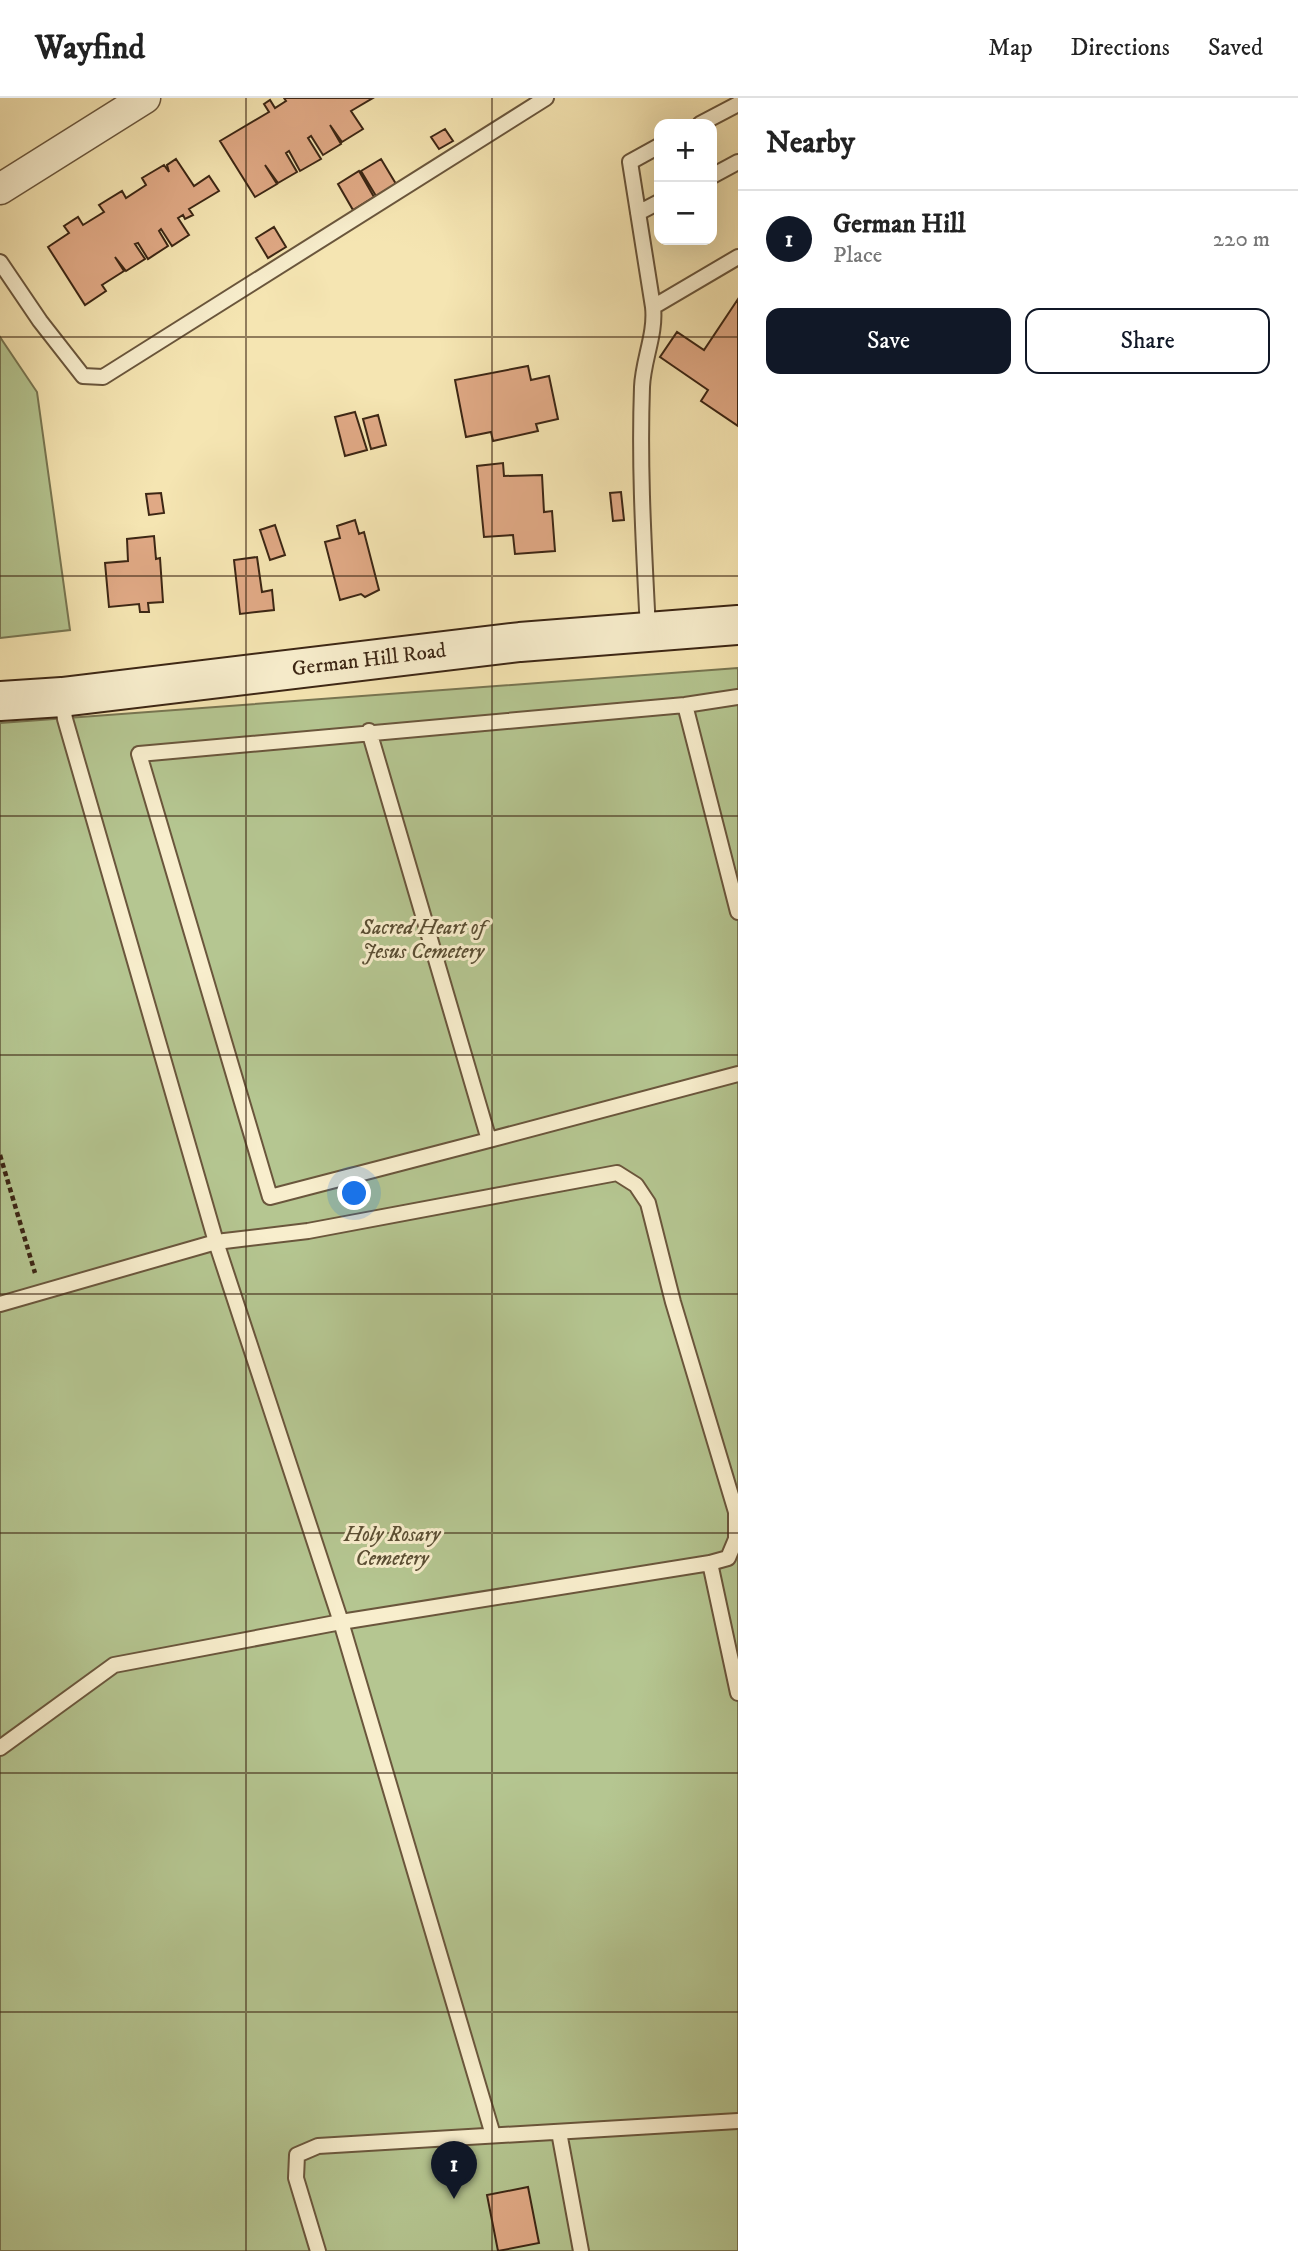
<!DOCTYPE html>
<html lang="en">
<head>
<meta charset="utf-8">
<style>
	:root { --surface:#fff; --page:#f6f6f6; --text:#222; --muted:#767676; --line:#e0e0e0; --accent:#111827 }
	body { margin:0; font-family:"IM FELL DW Pica",serif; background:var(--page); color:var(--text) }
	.controls { position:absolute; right:21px; top:21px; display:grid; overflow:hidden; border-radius:14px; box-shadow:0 7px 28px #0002 }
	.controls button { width:63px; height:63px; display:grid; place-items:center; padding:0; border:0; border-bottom:2px solid var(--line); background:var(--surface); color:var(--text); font:35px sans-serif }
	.you { position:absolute; left:355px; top:1096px; width:24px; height:24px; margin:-18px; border:5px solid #fff; border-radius:50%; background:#1a73e8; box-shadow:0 0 0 10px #1a73e833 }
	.badge { display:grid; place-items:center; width:46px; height:46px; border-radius:50%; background:var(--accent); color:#fff; font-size:23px; font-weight:700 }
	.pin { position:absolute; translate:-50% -58px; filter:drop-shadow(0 2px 4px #0008) }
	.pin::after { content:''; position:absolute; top:37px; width:24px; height:21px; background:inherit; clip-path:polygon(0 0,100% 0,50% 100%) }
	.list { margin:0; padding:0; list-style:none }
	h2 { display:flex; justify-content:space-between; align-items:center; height:91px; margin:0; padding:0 28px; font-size:30px }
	h2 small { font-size:23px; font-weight:400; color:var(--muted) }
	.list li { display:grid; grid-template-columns:46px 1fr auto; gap:21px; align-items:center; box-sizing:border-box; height:98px; padding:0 28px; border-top:2px solid var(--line) }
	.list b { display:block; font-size:26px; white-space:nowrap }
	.list p { margin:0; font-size:23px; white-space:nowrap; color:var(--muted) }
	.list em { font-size:23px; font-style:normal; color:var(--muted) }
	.actions { display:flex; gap:14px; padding:21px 28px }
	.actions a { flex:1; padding:16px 0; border:2px solid var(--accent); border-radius:14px; text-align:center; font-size:24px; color:var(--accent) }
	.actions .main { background:var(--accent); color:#fff }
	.map { position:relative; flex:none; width:738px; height:2153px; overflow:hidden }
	header { display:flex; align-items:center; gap:42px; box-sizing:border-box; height:98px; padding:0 35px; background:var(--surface); border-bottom:2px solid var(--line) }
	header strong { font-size:33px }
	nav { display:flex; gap:38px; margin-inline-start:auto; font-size:24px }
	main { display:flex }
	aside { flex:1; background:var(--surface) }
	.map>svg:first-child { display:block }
	.green { fill:#b5c691; stroke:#787652; stroke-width:2 }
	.building { fill:#e0a985; stroke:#3c2614; stroke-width:2 }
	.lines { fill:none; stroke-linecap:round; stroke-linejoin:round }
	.lane-casing { stroke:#6a563c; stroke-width:18 }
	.street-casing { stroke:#6a563c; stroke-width:33 }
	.secondary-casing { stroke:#3c2614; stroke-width:42 }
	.path { stroke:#3c2614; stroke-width:4.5; stroke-dasharray:5 3.5; stroke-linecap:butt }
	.lane { stroke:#f8eecd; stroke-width:14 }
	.street { stroke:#f8eecd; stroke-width:30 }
	.secondary { stroke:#f8eecd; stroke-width:38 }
	.grid { fill:none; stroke:#3c2614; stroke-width:2; stroke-opacity:0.55 }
	.labels { text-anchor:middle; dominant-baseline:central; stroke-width:6; stroke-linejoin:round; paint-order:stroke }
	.street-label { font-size:21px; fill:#3c2614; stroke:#f8eecd }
	.park-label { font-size:21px; font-style:italic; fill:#5a4e33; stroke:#f8eecd }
</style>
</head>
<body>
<header>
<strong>Wayfind</strong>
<nav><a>Map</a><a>Directions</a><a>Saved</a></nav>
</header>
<main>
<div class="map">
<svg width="738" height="2153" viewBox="0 0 738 2153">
	<rect width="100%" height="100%" fill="#f5e5b2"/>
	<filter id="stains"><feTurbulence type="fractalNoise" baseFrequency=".00286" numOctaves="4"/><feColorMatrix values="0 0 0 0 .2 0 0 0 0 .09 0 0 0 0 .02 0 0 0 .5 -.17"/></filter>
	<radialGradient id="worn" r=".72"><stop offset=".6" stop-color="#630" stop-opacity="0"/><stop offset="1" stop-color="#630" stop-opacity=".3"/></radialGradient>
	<path class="green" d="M0 239 37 294 70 532 0 540Z
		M738 570V2153H0V625Z"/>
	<path class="building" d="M284 0H373L351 13 363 31 342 44 330 27 341 46 323 57 311 38 308 40 321 61 300 73 289 53 286 55 297 74 278 85 265 67 277 86 255 99 220 43 269 14 264 6 270 2 275 10 286 3Z
		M445 31 453 43 439 51 431 39Z
		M176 61 194 88 209 78 219 93 189 111 193 117 185 121 183 117 178 120 189 137 172 148 161 131 159 133 168 148 148 161 138 145 135 146 145 161 126 173 115 159 124 173 102 187 106 193 85 207 48 149 69 135 64 128 78 119 83 127 104 114 99 107 122 93 126 100 146 87 142 80 164 67 169 74 167 67Z
		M381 61 396 86 376 98 361 73Z
		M359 73 374 99 353 112 338 86Z
		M274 129 286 149 268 160 256 140Z
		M738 201V328L701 303 708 292 660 259 677 234 704 252Z
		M528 268 531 282 549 278 558 321 536 326 538 333 493 343 491 334 466 339 455 282Z
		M355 314 367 352 345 358 335 319Z
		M378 317 386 347 371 351 363 321Z
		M503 365 504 378 542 377 544 414 552 413 555 453 515 456 513 437 484 439 477 368Z
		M621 394 624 422 613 423 610 395Z
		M161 395 164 415 149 417 146 396Z
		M355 422 359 436 364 434 379 492 365 499 361 496 340 502 325 444 340 440 337 428Z
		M275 427 285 457 270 462 260 432Z
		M154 438 156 461 160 460 163 504 148 505 149 514H140L139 506 109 509 105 465 128 463 127 441Z
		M257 459 262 494 272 492 274 512 240 516 234 462Z
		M528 2089 539 2145 498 2153 487 2097Z"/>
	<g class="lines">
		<defs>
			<path id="lane" d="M700 26 738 6
				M659 48 630 64 653 209 738 159
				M712 78 738 64
				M638 115 659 104
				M0 164 40 223 83 278 103 279 546 0
				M648 532C644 451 639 371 642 289 643 262 656 236 653 209
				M62 601 65 621 216 1144 341 1524 493 2037
				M685 607 738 814
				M369 633 489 1042 738 976
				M489 1042 270 1099 139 656 685 607 738 599
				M0 1206 216 1144 308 1133 617 1075 636 1087 648 1105 673 1204 736 1414V1441L728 1460 710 1465 341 1524 114 1567 0 1650
				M710 1465 738 1595
				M559 2034 581 2153
				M318 2153 296 2080 297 2057 318 2048 738 2023"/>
			<path id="street" d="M0 91 145 0"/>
			<path id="secondary" d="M0 603 62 599 520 544 738 527"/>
		</defs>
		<use href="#lane" class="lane-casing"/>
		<use href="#street" class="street-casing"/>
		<use href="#secondary" class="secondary-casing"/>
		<path class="path" d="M0 1057 35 1175"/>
		<use href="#lane" class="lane"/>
		<use href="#street" class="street"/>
		<use href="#secondary" class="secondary"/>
	</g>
	<path class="grid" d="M246 0V2153M492 0V2153M0 239H738M0 478H738M0 718H738M0 957H738M0 1196H738M0 1435H738M0 1675H738M0 1914H738"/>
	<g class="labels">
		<g class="street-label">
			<text transform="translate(369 562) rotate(-7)">German Hill Road</text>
		</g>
		<g class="park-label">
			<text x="423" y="830">Sacred Heart of<tspan x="423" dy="24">Jesus Cemetery</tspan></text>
			<text x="392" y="1437">Holy Rosary<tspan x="392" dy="24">Cemetery</tspan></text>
		</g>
	</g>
	<rect width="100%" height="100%" filter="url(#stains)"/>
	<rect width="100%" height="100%" fill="url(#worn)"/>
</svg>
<div class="controls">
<button>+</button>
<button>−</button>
</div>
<div class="you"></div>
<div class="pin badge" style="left:454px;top:2101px">1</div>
</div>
<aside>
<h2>Nearby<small></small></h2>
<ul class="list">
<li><span class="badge">1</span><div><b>German Hill</b><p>Place</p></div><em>220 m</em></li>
</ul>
<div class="actions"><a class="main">Save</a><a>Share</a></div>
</aside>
</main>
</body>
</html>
